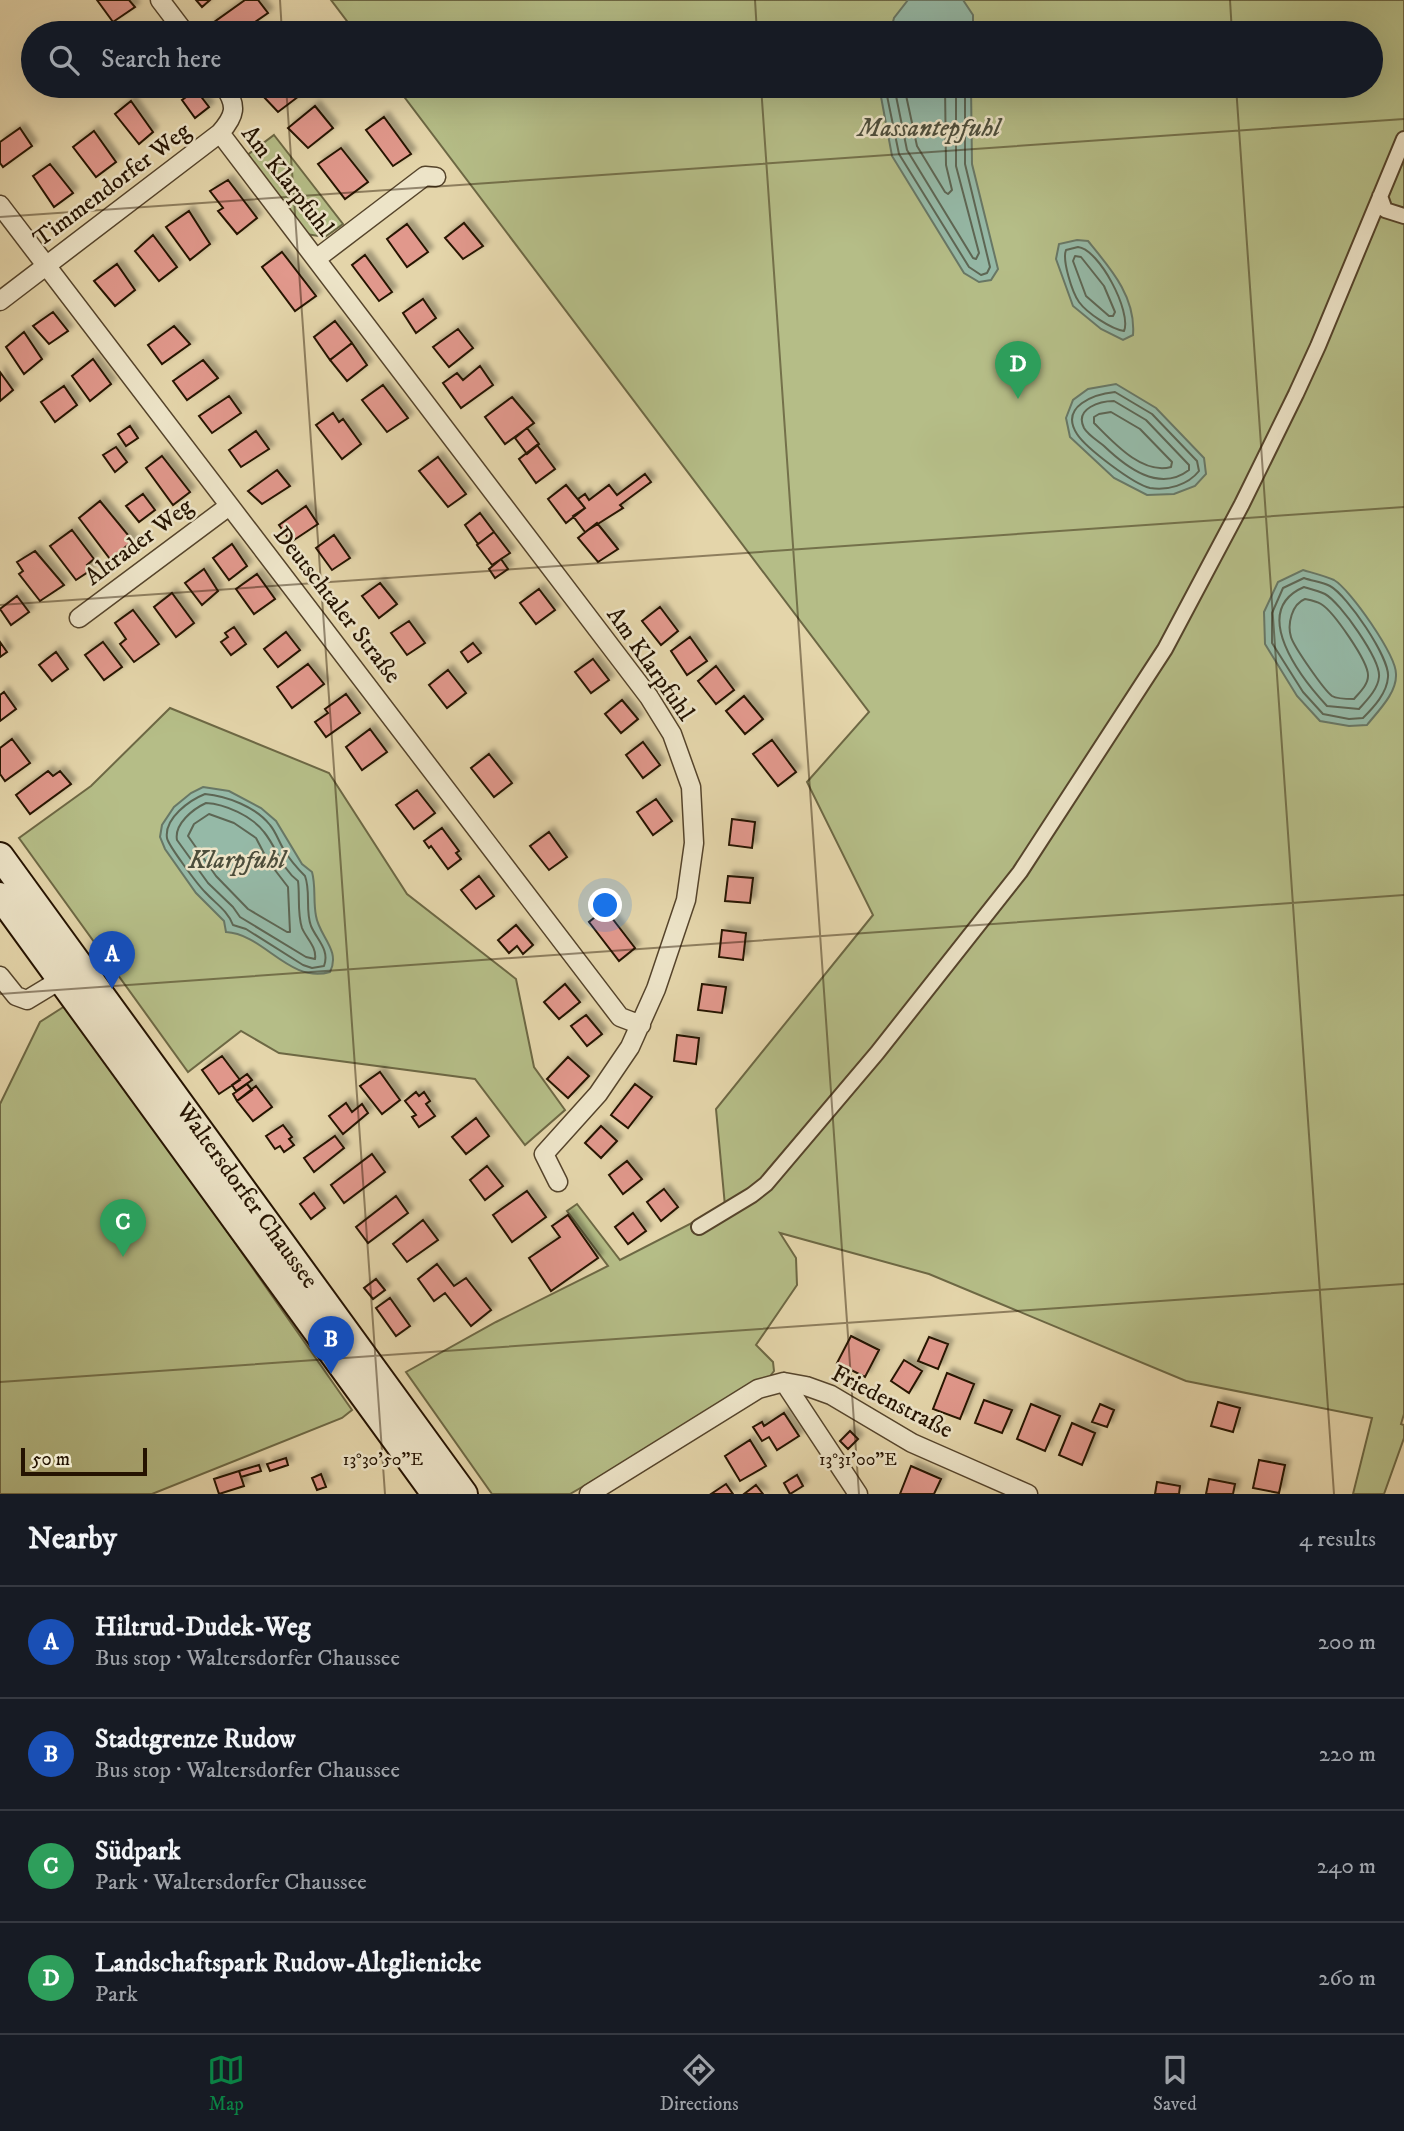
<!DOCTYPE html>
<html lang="en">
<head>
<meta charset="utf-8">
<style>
	:root { --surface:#171b24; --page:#242831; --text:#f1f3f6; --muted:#9ea1a6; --line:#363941; --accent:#0b8043 }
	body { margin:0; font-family:"IM FELL DW Pica",serif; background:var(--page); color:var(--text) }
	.scale { position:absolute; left:21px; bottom:18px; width:126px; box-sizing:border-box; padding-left:7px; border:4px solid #251301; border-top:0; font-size:19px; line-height:24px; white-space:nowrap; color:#251301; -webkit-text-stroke:5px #ede4c8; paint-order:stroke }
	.you { position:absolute; left:606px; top:906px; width:24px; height:24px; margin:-18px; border:5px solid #fff; border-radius:50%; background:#1a73e8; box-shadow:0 0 0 10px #1a73e833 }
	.badge { display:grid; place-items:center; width:46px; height:46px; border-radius:50%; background:var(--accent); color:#fff; font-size:23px; font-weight:700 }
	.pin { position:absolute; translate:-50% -58px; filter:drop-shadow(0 2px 4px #0008) }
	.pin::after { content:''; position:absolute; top:37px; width:24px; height:21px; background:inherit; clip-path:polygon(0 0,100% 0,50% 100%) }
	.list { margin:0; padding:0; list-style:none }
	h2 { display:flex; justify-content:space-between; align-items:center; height:91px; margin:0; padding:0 28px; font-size:30px }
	h2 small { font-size:23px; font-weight:400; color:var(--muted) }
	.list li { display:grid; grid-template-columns:46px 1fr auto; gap:21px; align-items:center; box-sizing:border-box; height:112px; padding:0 28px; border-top:2px solid var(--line) }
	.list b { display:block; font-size:26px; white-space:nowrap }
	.list p { margin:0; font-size:23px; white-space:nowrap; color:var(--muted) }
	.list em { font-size:23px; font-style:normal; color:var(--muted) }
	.icon { flex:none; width:38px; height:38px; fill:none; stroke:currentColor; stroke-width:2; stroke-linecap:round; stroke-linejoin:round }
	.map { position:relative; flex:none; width:1404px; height:1494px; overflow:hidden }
	.search { position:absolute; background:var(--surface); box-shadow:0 7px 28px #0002; left:21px; right:21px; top:21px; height:77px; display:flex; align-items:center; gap:18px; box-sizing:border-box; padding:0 24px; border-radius:38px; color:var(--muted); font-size:26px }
	.sheet { height:539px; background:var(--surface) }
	nav { display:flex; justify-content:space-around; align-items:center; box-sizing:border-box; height:98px; border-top:2px solid var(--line); background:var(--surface); font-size:19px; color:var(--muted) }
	nav a { display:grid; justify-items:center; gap:4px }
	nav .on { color:var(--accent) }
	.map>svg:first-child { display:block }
	.green { fill:#b5bd87; stroke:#6d6844; stroke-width:2 }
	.water { fill:#95b9a7; stroke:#687765; stroke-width:2 }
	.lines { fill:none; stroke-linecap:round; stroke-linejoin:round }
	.shore { stroke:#5d6654; stroke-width:2 }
	.building { fill:#e1988c; stroke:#251301; stroke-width:2; filter:url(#shadow) }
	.pedestrian-casing { stroke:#55442b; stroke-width:18 }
	.minor-casing { stroke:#55442b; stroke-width:21 }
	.secondary-casing { stroke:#251301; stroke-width:30 }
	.pedestrian { stroke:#ede4c8; stroke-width:14 }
	.minor { stroke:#ede4c8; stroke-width:18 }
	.secondary { stroke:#ede4c8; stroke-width:26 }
	.ticks { fill:none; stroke:#251301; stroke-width:2; stroke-opacity:0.45 }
	.labels { text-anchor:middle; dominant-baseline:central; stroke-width:5; stroke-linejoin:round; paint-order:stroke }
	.street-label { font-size:24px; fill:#251301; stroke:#ede4c8 }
	.water-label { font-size:26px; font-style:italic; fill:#4c4d3b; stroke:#ede4c8 }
	.ticks-label { font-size:18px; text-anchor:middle; fill:#251301; stroke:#ede4c8; stroke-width:5; stroke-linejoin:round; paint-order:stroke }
</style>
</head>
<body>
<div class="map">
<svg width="1404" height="1494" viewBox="0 0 1404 1494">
	<defs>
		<filter id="shadow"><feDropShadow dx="5" dy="-5" stdDeviation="2" flood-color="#0004"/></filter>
	</defs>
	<rect width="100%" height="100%" fill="#e4d5aa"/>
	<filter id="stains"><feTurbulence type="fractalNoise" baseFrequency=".00286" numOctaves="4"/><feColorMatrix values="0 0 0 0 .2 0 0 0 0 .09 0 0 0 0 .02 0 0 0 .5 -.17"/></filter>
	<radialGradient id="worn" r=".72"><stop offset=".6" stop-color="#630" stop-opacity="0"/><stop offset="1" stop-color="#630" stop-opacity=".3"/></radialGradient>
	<path class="green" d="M331 0H1404V1414L1401 1424 1404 1425V1438L1384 1494H1353L1372 1418 1186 1381 929 1274 780 1233 796 1258 797 1285 756 1345 773 1362 774 1371 768 1379 570 1494H492L406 1372 496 1322 608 1266 567 1211 577 1204 620 1260 725 1206 716 1109 873 915 807 782 869 712 396 86H1371V33H356Z
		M274 135 343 224 325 237 306 234 246 156Z
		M170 708 329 773 407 894 516 979 534 1067 565 1110 525 1145 475 1079 279 1053 241 1031 188 1072 19 838 91 786Z
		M68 1004 352 1410 342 1418 152 1494H0V1104L40 1022Z"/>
	<path class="water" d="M908 0H963L973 15V33H890L894 18Z
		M879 86H971L972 164 998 269 991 280 979 282 964 273 892 156Z
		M1077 240 1088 241C1111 269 1136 297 1133 335L1123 340 1101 329 1073 306 1056 259 1059 244Z
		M1116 384 1156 408 1204 458 1206 474 1195 486 1174 494 1147 495 1114 478 1070 437 1066 418 1073 400 1088 389Z
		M1303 570C1313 573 1325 576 1334 580 1350 589 1396 655 1396 674 1397 693 1378 711 1367 725L1349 726 1320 721 1297 696 1265 644 1264 612 1278 582Z
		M203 787 229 791 261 808 276 821 302 864 312 872C316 886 313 901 316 916 319 936 341 950 330 972 289 984 264 934 226 932L224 921 196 893 165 849 160 837 162 825 174 807 191 793Z"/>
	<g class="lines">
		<path class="shore" d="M885 86 899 154 969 267 981 275 987 273 990 267 965 164V86
			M894 86 907 150 973 258 976 259 979 253 956 166V86
			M904 86 917 146 945 192 948 194 952 190 946 165 945 86
			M1078 247C1099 249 1132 312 1124 331 1111 329 1087 313 1079 302 1072 292 1062 260 1066 250Z
			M1075 256 1081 257 1104 286 1115 312 1113 316H1109L1086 296 1073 261Z
			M1115 392 1152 414 1197 461 1199 471C1188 485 1167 491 1150 488 1133 484 1086 448 1077 434 1059 406 1095 394 1115 392Z
			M1114 401 1146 420 1189 465V470C1159 493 1126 467 1104 446 1098 441 1088 435 1084 428 1074 408 1101 401 1114 401Z
			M1111 412 1140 429 1172 462 1171 467C1142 475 1113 442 1094 423V417L1099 414Z
			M1304 578C1312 581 1322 582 1330 586 1347 595 1390 658 1388 677 1387 693 1374 707 1363 718L1349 719 1323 714 1303 692 1272 643V613L1283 588Z
			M1304 587C1311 589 1319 591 1325 594 1340 602 1381 660 1379 677 1378 689 1367 700 1359 709L1327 706C1302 679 1248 611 1304 587Z
			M1305 599C1310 600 1316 601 1321 604 1333 611 1369 662 1368 676 1368 685 1359 693 1354 699 1348 699 1337 699 1332 696 1324 690 1294 647 1291 637 1287 624 1292 604 1305 599Z
			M205 794C227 796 256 807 270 825 276 832 279 842 284 850 290 860 297 868 305 876 311 892 305 910 311 926 317 940 330 950 324 966L312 968 303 965 246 929 233 925C228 911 215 903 205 892 198 885 168 845 167 838 164 818 190 800 205 794Z
			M206 803C225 804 252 816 264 832 277 848 281 868 298 881 300 896 297 913 302 928 306 938 317 947 315 959L306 957 240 917 233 907 208 883 177 840C174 824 193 809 206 803Z
			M209 814 234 823 256 838 268 861 288 887 290 932H287L248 909 216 876 188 836 194 824Z"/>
	</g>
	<path class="building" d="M97 0H129L135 7 113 22Z
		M196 0H210L202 7Z
		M245 0H258L268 13 239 33H217L210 25Z
		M276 86H303L307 90 278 112 263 96Z
		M196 90 209 107 195 118 182 100Z
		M131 101 153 132 139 144 115 114Z
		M315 106 333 128 308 148 288 128Z
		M384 117 411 154 393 166 366 130Z
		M20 128 32 146 3 167 0 163V142Z
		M94 131 116 162 96 177 73 147Z
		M341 148 368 182 345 199 318 164Z
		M50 164 73 193 54 207 33 176Z
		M228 180 257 218 237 234 218 211 223 208 210 191Z
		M189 211 210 244 190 260 166 227Z
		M464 223 483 246 463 259 445 238Z
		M407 224 428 252 407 267 387 239Z
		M153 235 177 267 159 281 135 251Z
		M282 252 316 296 295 311 262 267Z
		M365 255 392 292 379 301 352 265Z
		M117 264 135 290 115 306 94 281Z
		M423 299 436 318 416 333 403 313Z
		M53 312 68 331 49 344 33 326Z
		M335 321 352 343 330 360 314 337Z
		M174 326 190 344 162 364 148 345Z
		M458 329 473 348 449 367 433 347Z
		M24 332 42 359 24 374 6 347Z
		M352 343 367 365 347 381 330 360Z
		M93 359 111 384 90 401 72 376Z
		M203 360 218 378 187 400 173 381Z
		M480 366 493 385 461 408 443 383 457 373 463 380Z
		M0 372 13 390 0 401Z
		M383 385 408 418 387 432 362 400Z
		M64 386 77 405 55 422 41 402Z
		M229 396 241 413 212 433 199 416Z
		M512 397 534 423 505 444 485 417Z
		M333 413 339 422 343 419 361 444 342 459 316 425Z
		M130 426 138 438 126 446 118 434Z
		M527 428 539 444 527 454 515 438Z
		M256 431 269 449 241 467 229 450Z
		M537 445 555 469 536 483 519 459Z
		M116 447 127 462 115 472 103 455Z
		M162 456 190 492 173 505 146 468Z
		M438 457 466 494 448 507 419 471Z
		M277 470 290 486 262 504 248 491Z
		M645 474 651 482 620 505 623 508 585 532 573 516 585 508 578 499 585 494 589 500 609 485 617 495Z
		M566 485 585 508 566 523 548 499Z
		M143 494 155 510 139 522 126 506Z
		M100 501 133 541 110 559 79 518Z
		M306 506 318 524 291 542 279 525Z
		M480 513 494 532 478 544 465 525Z
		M597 523 618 549 598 562 578 538Z
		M72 530 94 559 87 565 91 570 76 580 50 546Z
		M494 532 510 553 492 565 477 545Z
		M334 535 350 558 332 570 316 548Z
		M232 544 247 566 229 580 213 558Z
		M35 551 64 585 40 601 19 574 23 571 17 562Z
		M501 559 508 569 495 578 489 569Z
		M204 569 218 591 202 605 185 583Z
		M257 574 275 599 254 614 236 589Z
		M380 583 397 604 379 618 362 596Z
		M539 589 555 610 536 624 520 603Z
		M172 593 194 623 176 637 154 607Z
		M17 596 29 612 11 625 0 609Z
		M660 607 678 631 661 645 642 621Z
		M133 610 159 644 134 662 120 644 126 639 115 623Z
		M409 621 425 643 407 655 391 633Z
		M234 627 246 644 231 655 221 642 228 637 225 633Z
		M286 632 300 650 278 667 264 649Z
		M690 637 707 661 687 675 671 651Z
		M0 642 7 652 0 657Z
		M103 642 122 667 104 680 85 655Z
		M473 643 481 653 468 662 461 652Z
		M56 652 68 669 52 681 39 665Z
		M593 659 609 680 591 693 575 672Z
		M308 664 324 684 292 708 277 687Z
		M716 666 734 690 716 704 698 681Z
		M448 670 466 693 447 708 429 685Z
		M4 692 16 709 0 721V695Z
		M346 694 360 713 326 737 315 722 328 713 325 709Z
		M744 696 763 719 745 734 726 711Z
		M622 700 638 719 621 733 605 714Z
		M370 729 387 752 362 770 346 747Z
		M12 739 30 763 5 781 0 774V748Z
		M772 740 796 772 778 786 753 754Z
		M643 742 660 765 643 778 626 755Z
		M489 754 512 783 494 797 471 768Z
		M48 771 53 776 60 771 71 784 30 814 16 795Z
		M417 790 435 813 414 829 396 805Z
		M656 799 672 821 653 835 637 812Z
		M732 819 755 822 752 848 729 845Z
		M442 828 459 851 456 853 461 859 448 869 431 846 429 848 424 841Z
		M549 832 567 857 549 870 530 846Z
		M479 876 494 896 476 909 461 890Z
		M728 876 753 878 750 903 725 901Z
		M605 909 635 948 619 961 589 922Z
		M516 925 533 945 523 954 517 946 509 953 498 940Z
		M722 930 746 933 743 960 719 957Z
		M565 984 580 1002 559 1019 544 1002Z
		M702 984 726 987 722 1013 698 1010Z
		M586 1015 602 1034 587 1046 571 1026Z
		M677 1035 699 1038 696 1064 674 1061Z
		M222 1056 240 1080 219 1094 202 1070Z
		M568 1057 589 1076 568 1098 547 1079Z
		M380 1072 400 1100 382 1114 360 1086Z
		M247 1074 252 1080 236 1091 232 1085Z
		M247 1084 252 1090 237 1101 233 1094Z
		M635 1084 652 1097 628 1128 611 1115Z
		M256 1086 272 1107 253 1121 237 1101Z
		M416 1092 419 1096 424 1092 430 1101 426 1104 435 1116 419 1127 412 1117 416 1115 405 1101Z
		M346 1103 352 1112 362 1104 368 1113 343 1134 329 1116Z
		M476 1118 489 1136 466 1154 452 1137Z
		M283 1125 292 1137 289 1139 294 1145 284 1152 280 1146 275 1149 266 1136Z
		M601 1126 617 1141 601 1158 585 1143Z
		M335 1136 344 1148 314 1172 304 1158Z
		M372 1154 385 1172 344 1203 331 1185Z
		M627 1161 642 1179 623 1194 609 1175Z
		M487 1166 503 1186 485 1200 470 1180Z
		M664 1189 678 1207 661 1221 647 1202Z
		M527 1191 546 1217 512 1242 493 1215Z
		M314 1193 325 1208 311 1219 300 1204Z
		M396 1196 408 1213 368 1243 356 1227Z
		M633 1213 646 1231 628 1244 615 1227Z
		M568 1215 598 1258 551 1291 529 1258 560 1237 552 1226Z
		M423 1220 438 1240 407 1262 393 1244Z
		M437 1264 454 1286 466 1278 491 1310 471 1326 445 1293 434 1301 418 1279Z
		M376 1279 385 1290 373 1299 364 1288Z
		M390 1298 410 1326 396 1336 376 1308Z
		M851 1336 879 1350 865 1377 837 1363Z
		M929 1337 948 1344 938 1369 918 1361Z
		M904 1360 922 1371 909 1393 891 1381Z
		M947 1373 974 1384 960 1419 933 1409Z
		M984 1400 1012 1410 1002 1433 975 1423Z
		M1218 1402 1240 1408 1233 1432 1211 1426Z
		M1031 1404 1060 1416 1045 1451 1017 1439Z
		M1100 1404 1114 1410 1107 1427 1092 1422Z
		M784 1413 799 1436 777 1450 769 1437 762 1441 753 1427 762 1422 764 1426Z
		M1072 1423 1095 1433 1082 1465 1059 1455Z
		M850 1431 858 1439 848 1449 840 1441Z
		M750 1440 766 1466 740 1481 725 1456Z
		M286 1458 288 1465 270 1471 267 1464Z
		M1259 1460 1285 1465 1279 1493 1253 1488Z
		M259 1465 261 1471 241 1477 239 1471Z
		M911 1466 941 1479 934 1494H900Z
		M239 1471 244 1486 219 1494 214 1479Z
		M321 1474 326 1487 317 1490 312 1478Z
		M797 1475 803 1486 790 1494 784 1483Z
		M1209 1479 1235 1484 1233 1494H1206Z
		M1157 1482 1180 1486 1179 1494H1155Z
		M726 1484 733 1494H711Z
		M756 1485 763 1494H744Z"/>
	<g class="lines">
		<defs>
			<path id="pedestrian" d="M1380 196 1385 210 1404 216
				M699 1227 752 1195 766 1184 877 1053 1020 872 1165 649 1242 504 1296 394 1318 346 1404 139"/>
			<path id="minor" d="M160 0 185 33
				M220 133 649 697 672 734 691 787 694 843 686 900 656 989 630 1047 598 1094 544 1154 558 1182
				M0 205 620 1017 641 1025
				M316 259 425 176 436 177
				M0 301 220 133C235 116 238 106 224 86
				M79 618 229 506
				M0 976 16 996 27 1000 70 974
				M784 1382 858 1494
				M589 1494 758 1389 784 1382 806 1386 831 1395 912 1443 1028 1494"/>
			<g id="secondary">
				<path id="s1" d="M0 856 464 1494"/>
				<path d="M0 896 435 1494"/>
			</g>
		</defs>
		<use href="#pedestrian" class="pedestrian-casing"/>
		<use href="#minor" class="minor-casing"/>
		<use href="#secondary" class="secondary-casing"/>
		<use href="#pedestrian" class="pedestrian"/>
		<use href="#minor" class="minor"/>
		<use href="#secondary" class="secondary"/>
	</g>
	<path class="ticks" d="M280 0 282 33M755 0 757 33M1230 0 1232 33M286 86 385 1494M761 86 859 1494M1236 86 1334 1494M0 217 1404 119M0 605 1404 507M0 994 1404 895M0 1382 1404 1284"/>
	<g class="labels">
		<g class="street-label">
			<text transform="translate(287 181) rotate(52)">Am Klarpfuhl</text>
			<text transform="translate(112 185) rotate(-37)">Timmendorfer Weg</text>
			<text transform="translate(139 542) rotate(-37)">Altrader Weg</text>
			<text transform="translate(337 605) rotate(52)">Deutschtaler Straße</text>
			<text transform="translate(650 664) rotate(55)">Am Klarpfuhl</text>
			<text stroke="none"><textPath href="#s1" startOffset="420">Waltersdorfer Chaussee</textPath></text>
			<text transform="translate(892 1402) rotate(27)">Friedenstraße</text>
		</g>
		<g class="water-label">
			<text x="929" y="128">Massantepfuhl</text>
			<text x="237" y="860">Klarpfuhl</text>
		</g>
	</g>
	<g class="ticks-label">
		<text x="383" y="1465">13°30'50"E</text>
		<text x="858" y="1465">13°31'00"E</text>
	</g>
	<rect width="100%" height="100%" filter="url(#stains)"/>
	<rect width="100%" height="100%" fill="url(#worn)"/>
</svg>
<div class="scale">50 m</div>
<div class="you"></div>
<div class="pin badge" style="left:112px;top:989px;background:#1a4fb4">A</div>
<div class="pin badge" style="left:331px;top:1374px;background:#1a4fb4">B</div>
<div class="pin badge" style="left:123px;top:1257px;background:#2e9e5b">C</div>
<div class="pin badge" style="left:1018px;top:399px;background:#2e9e5b">D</div>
<div class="search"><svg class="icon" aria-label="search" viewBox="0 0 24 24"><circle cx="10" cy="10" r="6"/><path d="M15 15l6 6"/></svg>Search here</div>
</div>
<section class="sheet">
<h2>Nearby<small>4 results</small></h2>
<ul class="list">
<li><span class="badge" style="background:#1a4fb4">A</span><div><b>Hiltrud-Dudek-Weg</b><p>Bus stop · Waltersdorfer Chaussee</p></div><em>200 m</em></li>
<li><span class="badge" style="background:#1a4fb4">B</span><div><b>Stadtgrenze Rudow</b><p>Bus stop · Waltersdorfer Chaussee</p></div><em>220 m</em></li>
<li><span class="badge" style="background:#2e9e5b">C</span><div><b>Südpark</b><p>Park · Waltersdorfer Chaussee</p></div><em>240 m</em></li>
<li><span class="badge" style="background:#2e9e5b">D</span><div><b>Landschaftspark Rudow-Altglienicke</b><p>Park</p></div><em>260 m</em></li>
</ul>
</section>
<nav>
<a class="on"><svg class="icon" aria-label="map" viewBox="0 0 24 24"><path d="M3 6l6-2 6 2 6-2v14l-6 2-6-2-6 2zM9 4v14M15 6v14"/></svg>Map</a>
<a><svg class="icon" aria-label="directions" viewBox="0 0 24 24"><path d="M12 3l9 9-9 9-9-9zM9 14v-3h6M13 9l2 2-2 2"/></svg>Directions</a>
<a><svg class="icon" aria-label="saved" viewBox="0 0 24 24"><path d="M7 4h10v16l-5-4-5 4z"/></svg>Saved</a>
</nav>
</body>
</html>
